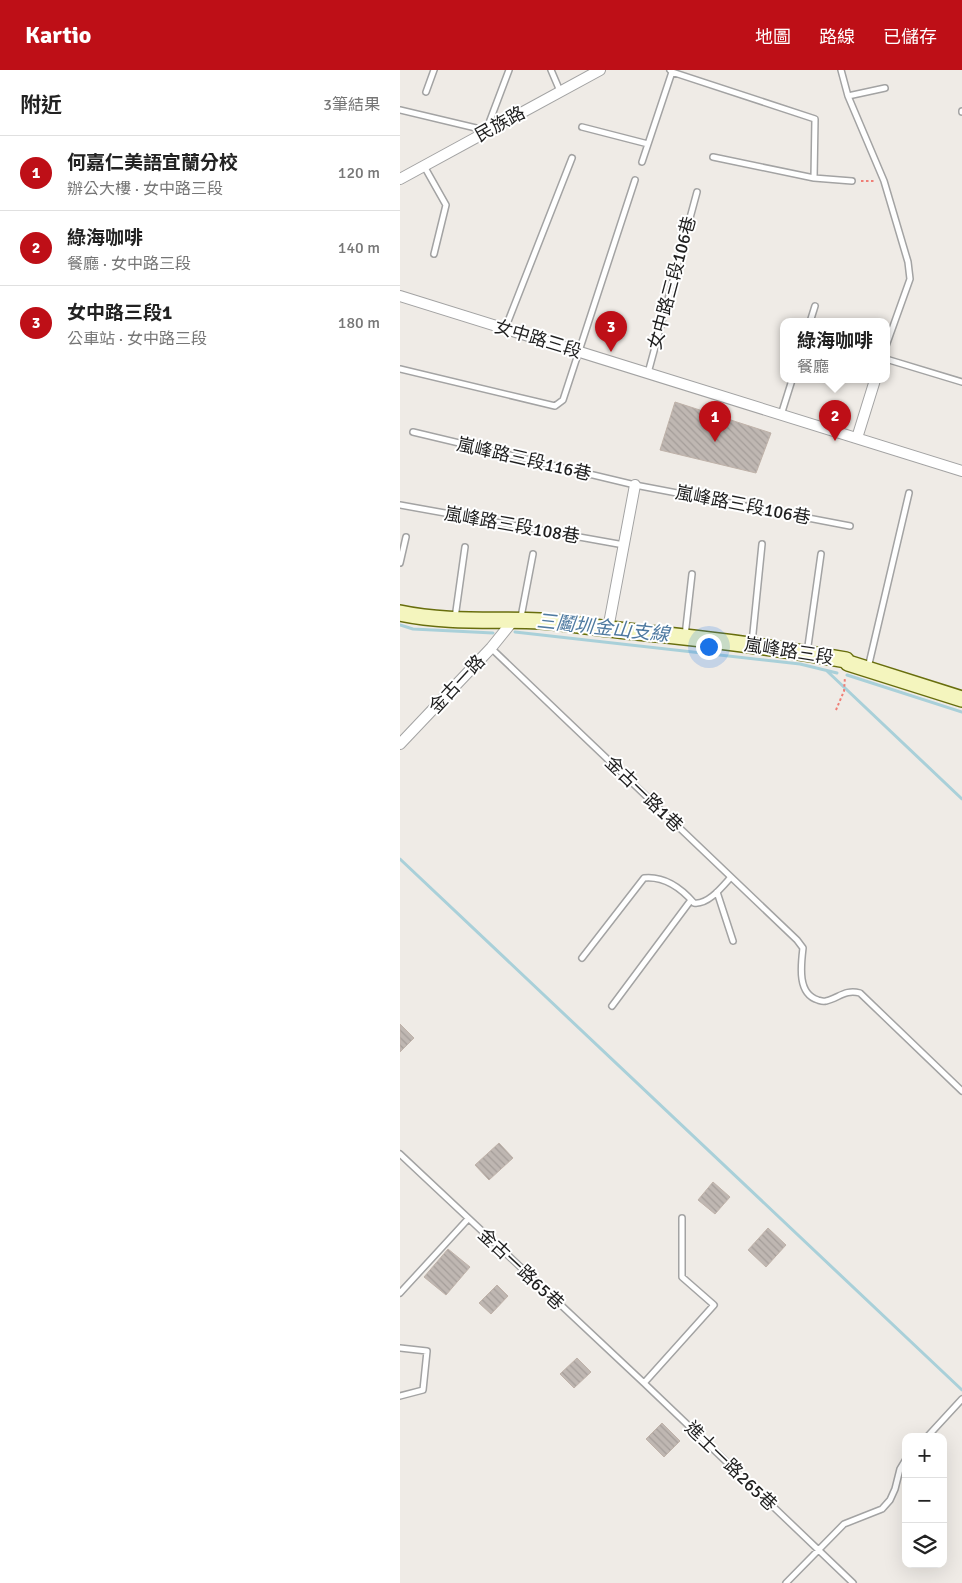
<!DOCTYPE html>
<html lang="zh-TW">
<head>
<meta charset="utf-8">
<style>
	:root { --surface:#fff; --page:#f2f2f2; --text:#222; --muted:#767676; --line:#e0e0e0; --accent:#be0f17 }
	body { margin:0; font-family:Signika,"Noto Sans TC",sans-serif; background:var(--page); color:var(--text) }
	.controls { position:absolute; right:15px; bottom:15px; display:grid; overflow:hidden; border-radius:10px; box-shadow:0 5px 20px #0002 }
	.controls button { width:45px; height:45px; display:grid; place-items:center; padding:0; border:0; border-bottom:1px solid var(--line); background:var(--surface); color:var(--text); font:25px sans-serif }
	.you { position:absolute; left:308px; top:576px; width:18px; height:18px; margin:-12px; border:4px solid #fff; border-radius:50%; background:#1a73e8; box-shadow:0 0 0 8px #1a73e833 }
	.badge { display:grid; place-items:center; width:32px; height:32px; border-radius:50%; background:var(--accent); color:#fff; font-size:16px; font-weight:700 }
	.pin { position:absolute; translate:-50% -41px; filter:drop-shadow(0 1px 2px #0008) }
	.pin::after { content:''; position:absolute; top:26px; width:18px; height:15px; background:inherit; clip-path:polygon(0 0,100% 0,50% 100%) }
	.popup { position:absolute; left:380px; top:248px; width:110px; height:65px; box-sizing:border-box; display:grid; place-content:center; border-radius:10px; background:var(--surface); filter:drop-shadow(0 1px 4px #0005); font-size:16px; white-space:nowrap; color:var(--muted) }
	.popup b { font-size:19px; color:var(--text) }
	.popup::after { content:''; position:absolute; left:50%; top:100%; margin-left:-10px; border:10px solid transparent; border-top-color:var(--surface) }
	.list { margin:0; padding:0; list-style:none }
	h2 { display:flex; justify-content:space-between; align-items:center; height:65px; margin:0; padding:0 20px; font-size:21px }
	h2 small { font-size:16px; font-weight:400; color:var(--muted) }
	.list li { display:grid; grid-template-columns:32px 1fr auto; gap:15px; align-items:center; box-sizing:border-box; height:75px; padding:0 20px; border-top:1px solid var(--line) }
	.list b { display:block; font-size:19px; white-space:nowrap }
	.list p { margin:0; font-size:16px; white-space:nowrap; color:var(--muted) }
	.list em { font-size:16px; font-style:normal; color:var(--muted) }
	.icon { flex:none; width:28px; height:28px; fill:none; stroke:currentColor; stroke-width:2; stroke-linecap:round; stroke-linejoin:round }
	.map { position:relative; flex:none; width:562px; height:1513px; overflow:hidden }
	header { display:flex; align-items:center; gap:30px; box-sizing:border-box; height:70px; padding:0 25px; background:var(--accent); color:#fff }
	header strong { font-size:24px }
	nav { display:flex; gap:28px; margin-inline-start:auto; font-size:18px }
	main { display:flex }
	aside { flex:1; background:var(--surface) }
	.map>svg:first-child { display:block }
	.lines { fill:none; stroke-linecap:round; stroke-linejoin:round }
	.stream { stroke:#a9d0d9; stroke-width:3 }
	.building { fill:url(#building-back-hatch); stroke:#bfb2a9 }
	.lane-casing { stroke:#a3a3a3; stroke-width:8 }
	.street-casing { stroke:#a3a3a3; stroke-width:12 }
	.secondary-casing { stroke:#686e0d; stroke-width:18 }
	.path { stroke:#ef7e76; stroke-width:2; stroke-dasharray:2.5 2.5; stroke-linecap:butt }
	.lane { stroke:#fff; stroke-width:5 }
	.street { stroke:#fff; stroke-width:10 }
	.secondary { stroke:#f4f5be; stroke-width:15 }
	.labels { text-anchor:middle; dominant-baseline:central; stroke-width:4; stroke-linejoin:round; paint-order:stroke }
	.street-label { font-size:18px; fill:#1f1f1f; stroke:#fff }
	.water-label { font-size:19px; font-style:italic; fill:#4f7aa0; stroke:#fff }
</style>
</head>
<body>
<header>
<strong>Kartio</strong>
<nav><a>地圖</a><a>路線</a><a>已儲存</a></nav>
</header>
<main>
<aside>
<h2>附近<small>3筆結果</small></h2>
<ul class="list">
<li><span class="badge">1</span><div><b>何嘉仁美語宜蘭分校</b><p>辦公大樓 · 女中路三段</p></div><em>120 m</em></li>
<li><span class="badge">2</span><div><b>綠海咖啡</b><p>餐廳 · 女中路三段</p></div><em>140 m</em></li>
<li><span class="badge">3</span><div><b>女中路三段1</b><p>公車站 · 女中路三段</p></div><em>180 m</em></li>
</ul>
</aside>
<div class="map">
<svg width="562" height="1513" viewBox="0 0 562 1513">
	<defs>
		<pattern id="building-back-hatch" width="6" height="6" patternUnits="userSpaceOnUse" patternTransform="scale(1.25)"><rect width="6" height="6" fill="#bfb7b2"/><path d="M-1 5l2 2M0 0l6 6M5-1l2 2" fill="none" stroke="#a49d99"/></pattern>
	</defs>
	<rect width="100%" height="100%" fill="#efebe6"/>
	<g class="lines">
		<path class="stream" d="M0 555 13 559 93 563
			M115 562 400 594 437 603
			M427 601 562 729
			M447 605 562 642
			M0 789 562 1320"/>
	</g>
	<path class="building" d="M275 332 371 363 356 403 260 380Z
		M0 954 14 968 0 982Z
		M99 1073 113 1088 89 1110 75 1095Z
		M313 1112 330 1127 315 1144 298 1130Z
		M368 1158 386 1175 366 1197 348 1180Z
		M48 1179 70 1197 46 1225 24 1207Z
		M97 1215 108 1226 91 1244 79 1233Z
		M177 1288 191 1302 174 1318 160 1304Z
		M262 1353 280 1371 264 1387 246 1369Z"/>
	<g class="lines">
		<defs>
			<path id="lane" d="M151 0 160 21
				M270 0 272 2 415 49 414 108
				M441 0 448 26 484 111 508 192 510 209 486 276
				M26 22 34 0
				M448 26 485 18
				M0 40 76 58 80 65 89 53 109 0
				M562 42V41
				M182 57 248 74
				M313 87 414 108 452 111
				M242 92 272 2
				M24 96 46 135 34 184
				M410 252 415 236
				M105 259 172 88
				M486 289 562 312
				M0 299 155 336 163 330 235 110
				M248 303 297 122
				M381 345 392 310
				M13 362 235 415 450 456
				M0 435 224 475
				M0 493 6 467
				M121 547 133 484
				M55 548 65 477
				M285 566 292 504
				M352 573 362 474
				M91 578 397 870 403 878C401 895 397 924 418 930 421 931 423 932 426 931 439 928 445 919 460 923L562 1021
				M407 583 421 484
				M468 598 509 423
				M317 822 333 871
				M182 888 244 808C264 806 281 818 294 833 308 835 322 817 331 807
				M212 936 291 830
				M0 1084 244 1313 453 1513
				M0 1223 68 1149
				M0 1278 27 1281 23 1320 0 1326
				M244 1313 314 1235 282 1207V1148
				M527 1367 562 1329
				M386 1513 444 1454 482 1439 490 1430 495 1419 500 1399 506 1389"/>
			<path id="street" d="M0 109 200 0
				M0 226 562 401
				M457 368 475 310
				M208 559 235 415
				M0 674 91 578 112 552"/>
			<path id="secondary" d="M0 543C47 553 93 549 140 551 169 553 198 558 227 561 300 568 373 577 446 590L448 593 562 629"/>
		</defs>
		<use href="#lane" class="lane-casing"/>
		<use href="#street" class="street-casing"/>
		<use href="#secondary" class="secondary-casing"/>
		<path class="path" d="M461 111H476
			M436 640 444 621 445 607"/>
		<use href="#lane" class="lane"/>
		<use href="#street" class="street"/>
		<use href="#secondary" class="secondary"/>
	</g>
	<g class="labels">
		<g class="street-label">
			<text transform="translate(100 54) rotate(-29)">民族路</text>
			<text transform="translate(272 213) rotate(-75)">女中路三段106巷</text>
			<text transform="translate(138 269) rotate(17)">女中路三段</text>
			<text transform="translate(124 389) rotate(13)">嵐峰路三段116巷</text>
			<text transform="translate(343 435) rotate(11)">嵐峰路三段106巷</text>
			<text transform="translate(112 455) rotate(10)">嵐峰路三段108巷</text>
			<text transform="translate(389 581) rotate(9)">嵐峰路三段</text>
			<text transform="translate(57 614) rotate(-47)">金古一路</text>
			<text transform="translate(244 724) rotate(44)">金古一路1巷</text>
			<text transform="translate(121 1199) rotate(43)">金古一路65巷</text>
			<text transform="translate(331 1396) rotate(44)">進士一路265巷</text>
		</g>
		<g class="water-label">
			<text transform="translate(203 558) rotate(6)">三鬮圳金山支線</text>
		</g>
	</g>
</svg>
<div class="controls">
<button>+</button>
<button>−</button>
<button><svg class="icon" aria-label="layers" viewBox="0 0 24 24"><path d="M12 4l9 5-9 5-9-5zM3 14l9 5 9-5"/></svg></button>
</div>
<div class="you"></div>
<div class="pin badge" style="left:315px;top:372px">1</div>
<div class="pin badge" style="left:435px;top:371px">2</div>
<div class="popup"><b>綠海咖啡</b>餐廳</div>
<div class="pin badge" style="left:211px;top:282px">3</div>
</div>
</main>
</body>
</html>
